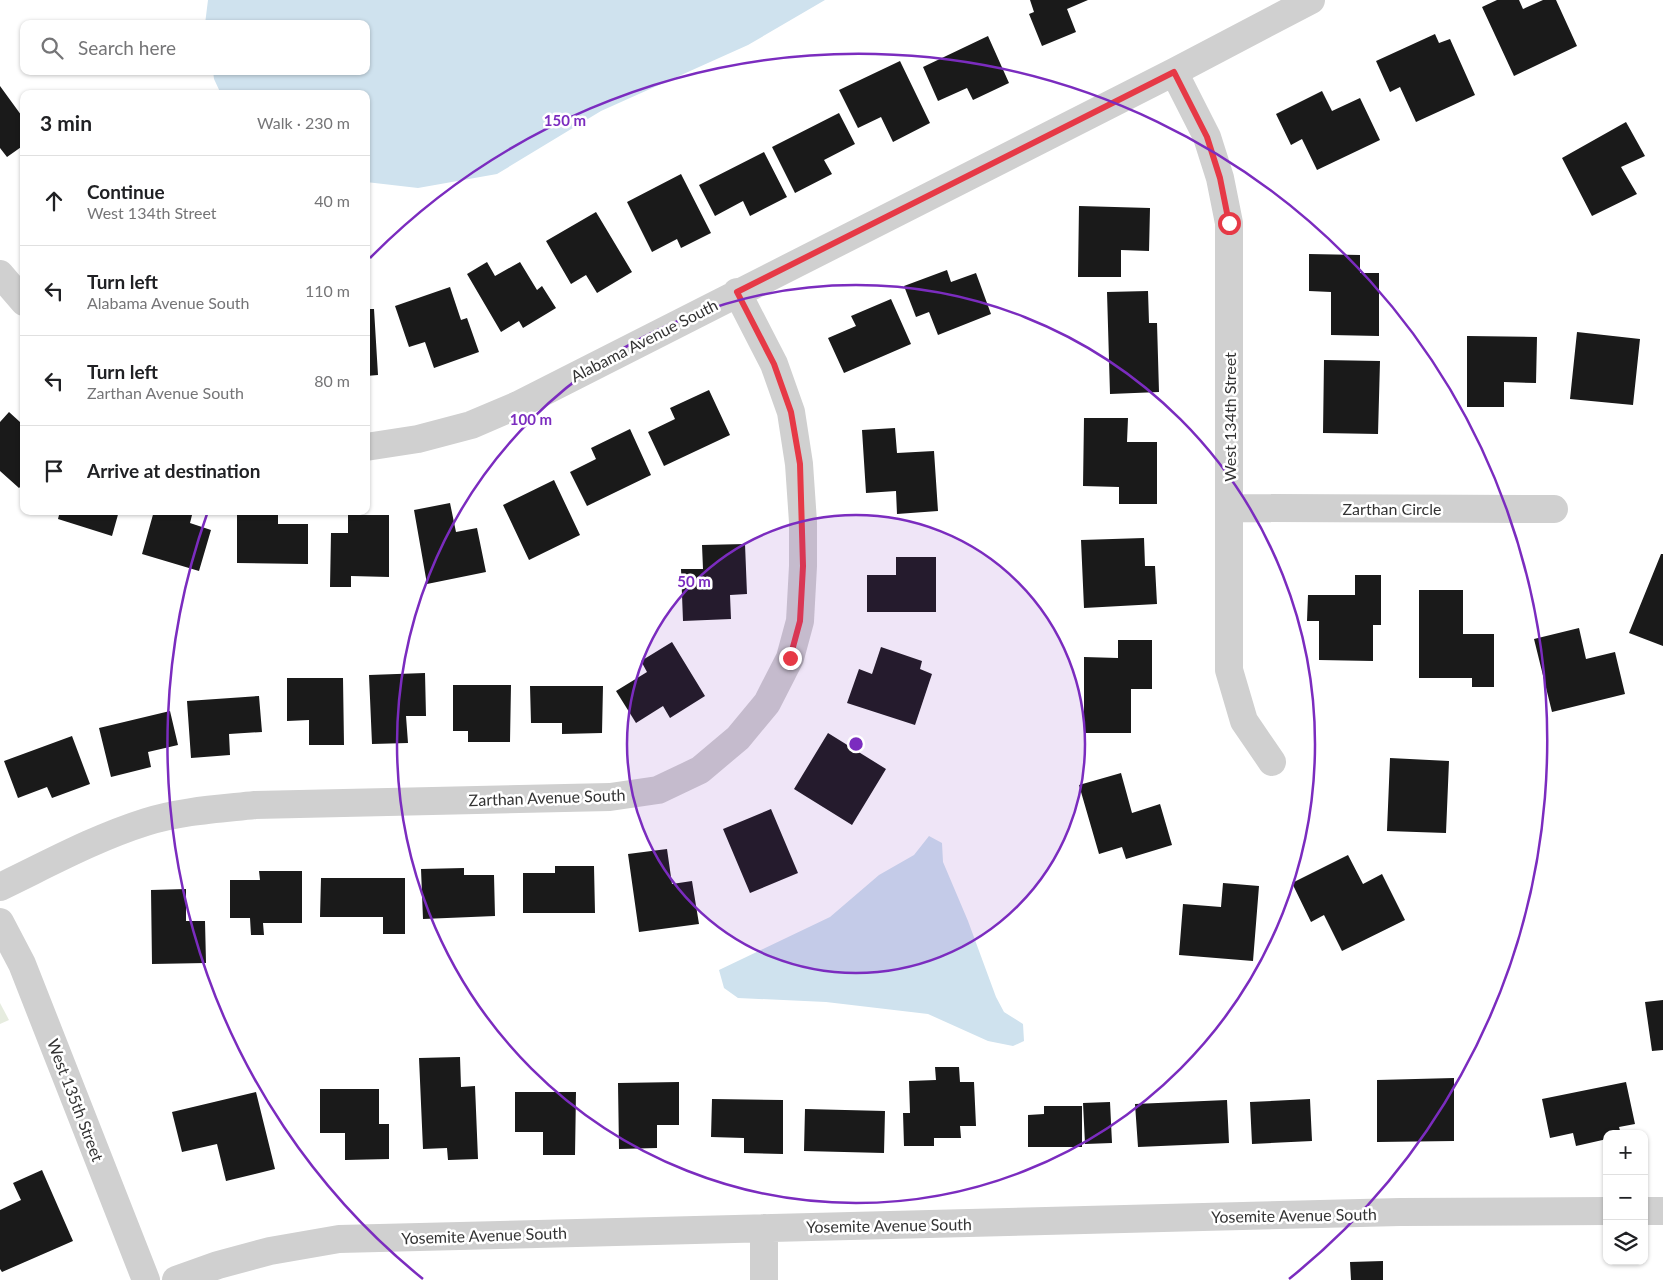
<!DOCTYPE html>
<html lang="en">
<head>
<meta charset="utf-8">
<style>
	:root { --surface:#fff; --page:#f2f2f2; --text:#202124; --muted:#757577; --line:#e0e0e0 }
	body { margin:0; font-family:Lato,sans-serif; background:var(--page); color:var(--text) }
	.controls { position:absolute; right:15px; bottom:15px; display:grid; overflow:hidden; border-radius:10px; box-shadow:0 1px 4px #0004 }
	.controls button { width:45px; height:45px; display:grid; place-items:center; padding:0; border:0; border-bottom:1px solid var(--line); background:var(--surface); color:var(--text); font:25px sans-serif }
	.stop { position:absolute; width:15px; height:15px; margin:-11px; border:4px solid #e63946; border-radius:50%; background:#fff }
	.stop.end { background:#e63946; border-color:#fff; box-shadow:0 1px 5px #0008 }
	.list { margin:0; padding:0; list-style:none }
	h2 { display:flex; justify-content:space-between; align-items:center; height:65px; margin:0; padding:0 20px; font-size:21px }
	h2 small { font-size:16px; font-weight:400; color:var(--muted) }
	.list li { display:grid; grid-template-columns:32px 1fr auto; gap:15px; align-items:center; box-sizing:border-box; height:90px; padding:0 20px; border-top:1px solid var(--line) }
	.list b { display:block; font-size:19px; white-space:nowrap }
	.list p { margin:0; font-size:16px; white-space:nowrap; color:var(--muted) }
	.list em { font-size:16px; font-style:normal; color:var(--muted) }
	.icon { flex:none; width:28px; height:28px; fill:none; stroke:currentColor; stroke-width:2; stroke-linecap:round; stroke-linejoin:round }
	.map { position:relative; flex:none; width:1663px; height:1280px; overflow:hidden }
	.search { position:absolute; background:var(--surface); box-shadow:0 1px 4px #0004; left:20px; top:20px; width:350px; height:55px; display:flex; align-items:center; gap:12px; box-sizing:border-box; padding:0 18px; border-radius:10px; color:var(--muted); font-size:19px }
	.panel { position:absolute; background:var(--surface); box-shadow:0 1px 4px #0004; left:20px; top:90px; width:350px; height:425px; border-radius:10px }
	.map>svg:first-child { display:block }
	.green { fill:#e6ecdf }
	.water { fill:#cfe2ee }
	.building { fill:#1a1a1a }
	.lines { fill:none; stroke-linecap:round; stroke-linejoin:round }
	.minor { stroke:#d0d0d0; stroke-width:28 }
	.route { stroke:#e63946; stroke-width:6 }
	.ring { fill:none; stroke:#7b2cbf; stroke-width:2.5 }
	.labels { text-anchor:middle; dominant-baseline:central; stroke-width:5; stroke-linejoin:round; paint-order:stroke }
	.street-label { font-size:16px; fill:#333; stroke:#fff }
	.centre { fill:#7b2cbf; stroke:#fff; stroke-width:2.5 }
	.ring-label { font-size:15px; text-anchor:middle; font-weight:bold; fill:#7b2cbf; stroke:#fff; stroke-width:5; stroke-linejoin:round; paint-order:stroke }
</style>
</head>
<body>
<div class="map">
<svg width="1663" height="1280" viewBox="0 0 1663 1280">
	<rect width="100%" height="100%" fill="#fff"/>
	<path class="green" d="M0 1003 9 1020 0 1024Z"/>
	<path class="water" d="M208 0H825L748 45 601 111 497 174 418 188 366 182V94H221L214 79 213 71H366V24H205Z
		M929 836 942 843 943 862 968 921 996 997 1004 1012 1023 1024 1024 1041 1013 1046 988 1041 928 1014 826 1002 738 998 724 988 719 970 830 917 879 875 914 855Z"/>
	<path class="building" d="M1030 0H1088L1067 9 1076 32 1042 46 1029 14 1034 12Z
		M1497 0H1519L1523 9 1543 0H1556L1577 46 1514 76 1482 7Z
		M1435 34 1439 43 1450 39 1475 95 1416 122 1400 87 1390 92 1376 61Z
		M988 36 1009 83 973 100 967 88 938 101 923 67Z
		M900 61 930 123 893 142 881 117 858 128 839 90Z
		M0 86 24 119V145L7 157 0 148Z
		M1322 91 1332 111 1360 98 1380 140 1317 170 1302 139 1291 145 1276 114Z
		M839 113 855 144 824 160 832 174 795 193 772 147Z
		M1626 122 1645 156 1621 167 1637 194 1592 216 1562 158Z
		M764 152 787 197 750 216 743 201 715 216 699 185Z
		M681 174 711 233 681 248 677 239 652 252 627 202Z
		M1079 206 1150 208 1149 251 1121 250V277H1078Z
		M596 212 632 272 597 293 586 275 571 284 546 241Z
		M1309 254 1360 255V273H1379V336L1331 335V292L1309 291Z
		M487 262 495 276 520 262 537 290 542 286 556 308 523 328 519 321 501 332 467 274Z
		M947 270 951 282 976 273 991 314 938 335 929 312 916 317 904 286Z
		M450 287 461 320 467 318 479 352 434 368 425 342 409 347 395 306Z
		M1148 291 1149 323H1157L1159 392 1110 394 1107 292Z
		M891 299 911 344 844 373 828 338 856 326 851 316Z
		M366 309H374L378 375 366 376Z
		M1577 332 1640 339 1633 405 1570 399Z
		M1467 336 1537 337 1536 383 1504 382V407H1467Z
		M1324 360 1380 361 1378 434 1323 433Z
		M709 390 730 435 664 466 648 432 675 419 670 408Z
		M9 412 20 422 24 418V483L19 488 0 471V422Z
		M1084 418H1128L1127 442H1157V504H1119V487L1083 486Z
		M895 428 897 453 934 451 938 511 897 514 896 491 866 493 862 430Z
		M630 429 651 475 587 506 570 472 596 459 591 448Z
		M554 480 580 535 529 560 503 505Z
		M450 503 456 532 477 528 486 572 427 584 414 510Z
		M60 511H119L112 536 58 519Z
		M154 511H193L190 523 211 530 199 571 142 554Z
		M237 515H278V524H308V564L237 563Z
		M348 515H389V577L351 576V587H330L331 533H348Z
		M1144 538 1145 566H1155L1157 604 1084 608 1081 540Z
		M745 544 747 594 730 595 731 619 683 621 681 569H703L702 545Z
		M1661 554H1663V646L1629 633Z
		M896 557H936V612H867V575H896Z
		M1355 575H1381V625H1373V661L1319 660V621H1307L1308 595H1355Z
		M1419 590H1463V634H1494V687H1472V678H1419Z
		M1579 628 1586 659 1615 652 1625 694 1552 712 1534 639Z
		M1118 640H1152V689H1131V733H1084V657L1118 658Z
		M672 642 705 696 670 718 663 706 636 723 616 691 647 672 641 661Z
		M881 647 922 661 920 669 932 674 915 725 847 703 859 669 872 674Z
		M425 673 426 716H406L408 743 372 744 369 675Z
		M287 678H343L344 745H309V720L287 721Z
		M453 685H511L510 742H468V731H453Z
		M530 686H603L602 733 562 734V723H531Z
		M259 696 262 732 229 734 230 755 191 758 187 701Z
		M170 711 178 745 148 752 151 767 111 777 99 728Z
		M828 733 886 769 852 825 794 789Z
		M72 736 90 784 52 798 47 787 18 798 4 761Z
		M1390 758 1449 761 1446 833 1387 831Z
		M1121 773 1132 813 1160 804 1172 845 1126 859 1122 847 1099 854 1079 785Z
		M771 809 798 873 750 893 723 829Z
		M667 849 672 884 692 881 699 924 639 932 628 854Z
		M1348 855 1363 884 1382 874 1405 920 1342 951 1324 915 1311 922 1292 883Z
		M555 866H594L595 913H523V873H555Z
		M464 868V875H494L495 916 423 919 421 869Z
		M259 871H302V923H263L264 935H251L250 918H230V880H260Z
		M321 878H405V934H383V917H320Z
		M1223 883 1259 886 1253 961 1179 955 1183 904 1221 907Z
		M186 889V921H205L206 963 152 964 151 890Z
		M1663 1000V1050L1652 1051 1645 1002Z
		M460 1057 461 1087 475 1086 478 1159 448 1160 447 1148 423 1149 419 1058Z
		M935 1067H959L960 1082H974L976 1126H960L961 1138H934V1146H904L903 1113H910L909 1081 936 1080Z
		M1454 1078V1141L1377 1142V1080Z
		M679 1082V1125H657V1148L619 1149 618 1083Z
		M1626 1082 1635 1124 1619 1127 1621 1134H1607V1139L1576 1146 1573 1133 1550 1138 1542 1099Z
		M320 1089H379V1124H389V1159L345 1160V1133H320Z
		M256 1092 275 1169 226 1181 217 1144 182 1152 172 1112Z
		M515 1092H576L575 1155H543V1132H515Z
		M712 1099 783 1100V1154L744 1153V1138L711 1137Z
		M1310 1099 1312 1141 1252 1144 1250 1102Z
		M1227 1100 1229 1143 1138 1147 1135 1104Z
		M1110 1102 1112 1143 1085 1144 1083 1103Z
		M1044 1106H1082V1147H1028V1115L1044 1114Z
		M805 1109 885 1111 884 1153 804 1151Z
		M42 1170 73 1241 2 1272 0 1269V1210L21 1200 13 1183Z
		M1383 1261V1280H1351L1350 1262Z"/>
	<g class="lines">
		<path class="minor" d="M1174 72 1207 137 1220 178 1229 223V670L1244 721 1272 762
			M0 274 24 302
			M366 447 418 439 471 425 518 405 1174 72 1311 0
			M1230 508 1554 509
			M0 887C48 864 95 838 146 822 181 811 218 809 255 805L610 797 658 790 700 770 738 738 767 703 790 658 800 621 803 566V522L799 464 791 412 774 364 737 292
			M0 922 22 964 146 1280
			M1644 1211H1663
			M176 1280 218 1265 270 1251 339 1239 1400 1212 1607 1211
			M764 1280V1228"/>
	</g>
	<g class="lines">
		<path class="route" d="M790 658 800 621 803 566 800 464 791 412 774 364 737 292 1174 72 1207 137 1220 178 1229 223"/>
	</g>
	<circle cx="856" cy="744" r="229" fill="#7b2cbf" fill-opacity=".12"/>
	<g class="ring">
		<circle cx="856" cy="744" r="229"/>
		<circle cx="856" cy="744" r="459"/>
		<path d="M423 1279A688 688 0 0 1 207 514M370 258A688 688 0 1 1 1289 1279"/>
	</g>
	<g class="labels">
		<g class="street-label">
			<text transform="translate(644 340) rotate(-27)">Alabama Avenue South</text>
			<text transform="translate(1229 417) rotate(-90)">West 134th Street</text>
			<text x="1392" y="508">Zarthan Circle</text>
			<text transform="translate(547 797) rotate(-2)">Zarthan Avenue South</text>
			<text transform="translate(76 1100) rotate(69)">West 135th Street</text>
			<text transform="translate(1294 1215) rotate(-1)">Yosemite Avenue South</text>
			<text transform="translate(889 1225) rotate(-1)">Yosemite Avenue South</text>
			<text transform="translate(484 1235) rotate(-2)">Yosemite Avenue South</text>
		</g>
	</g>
	<circle cx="856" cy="744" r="8" class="centre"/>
	<g class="ring-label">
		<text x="565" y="126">150 m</text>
		<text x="531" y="425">100 m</text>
		<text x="694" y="587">50 m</text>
	</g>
</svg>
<div class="controls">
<button>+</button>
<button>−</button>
<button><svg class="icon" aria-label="layers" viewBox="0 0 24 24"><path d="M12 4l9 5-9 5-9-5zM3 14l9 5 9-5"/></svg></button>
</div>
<div class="stop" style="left:1229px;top:223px"></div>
<div class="stop end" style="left:790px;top:658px"></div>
<div class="search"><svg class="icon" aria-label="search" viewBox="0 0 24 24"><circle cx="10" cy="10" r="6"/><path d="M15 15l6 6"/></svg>Search here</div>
<section class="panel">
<h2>3 min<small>Walk · 230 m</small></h2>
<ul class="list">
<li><svg class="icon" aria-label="ahead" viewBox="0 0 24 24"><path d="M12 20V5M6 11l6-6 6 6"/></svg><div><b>Continue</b><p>West 134th Street</p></div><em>40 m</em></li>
<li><svg class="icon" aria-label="left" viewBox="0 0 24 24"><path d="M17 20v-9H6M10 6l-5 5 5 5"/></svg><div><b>Turn left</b><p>Alabama Avenue South</p></div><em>110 m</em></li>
<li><svg class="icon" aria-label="left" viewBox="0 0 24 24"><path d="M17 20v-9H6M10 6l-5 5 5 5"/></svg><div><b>Turn left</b><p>Zarthan Avenue South</p></div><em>80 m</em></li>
<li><svg class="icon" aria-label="arrive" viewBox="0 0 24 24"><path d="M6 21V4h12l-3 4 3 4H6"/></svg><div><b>Arrive at destination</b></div></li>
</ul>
</section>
</div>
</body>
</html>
